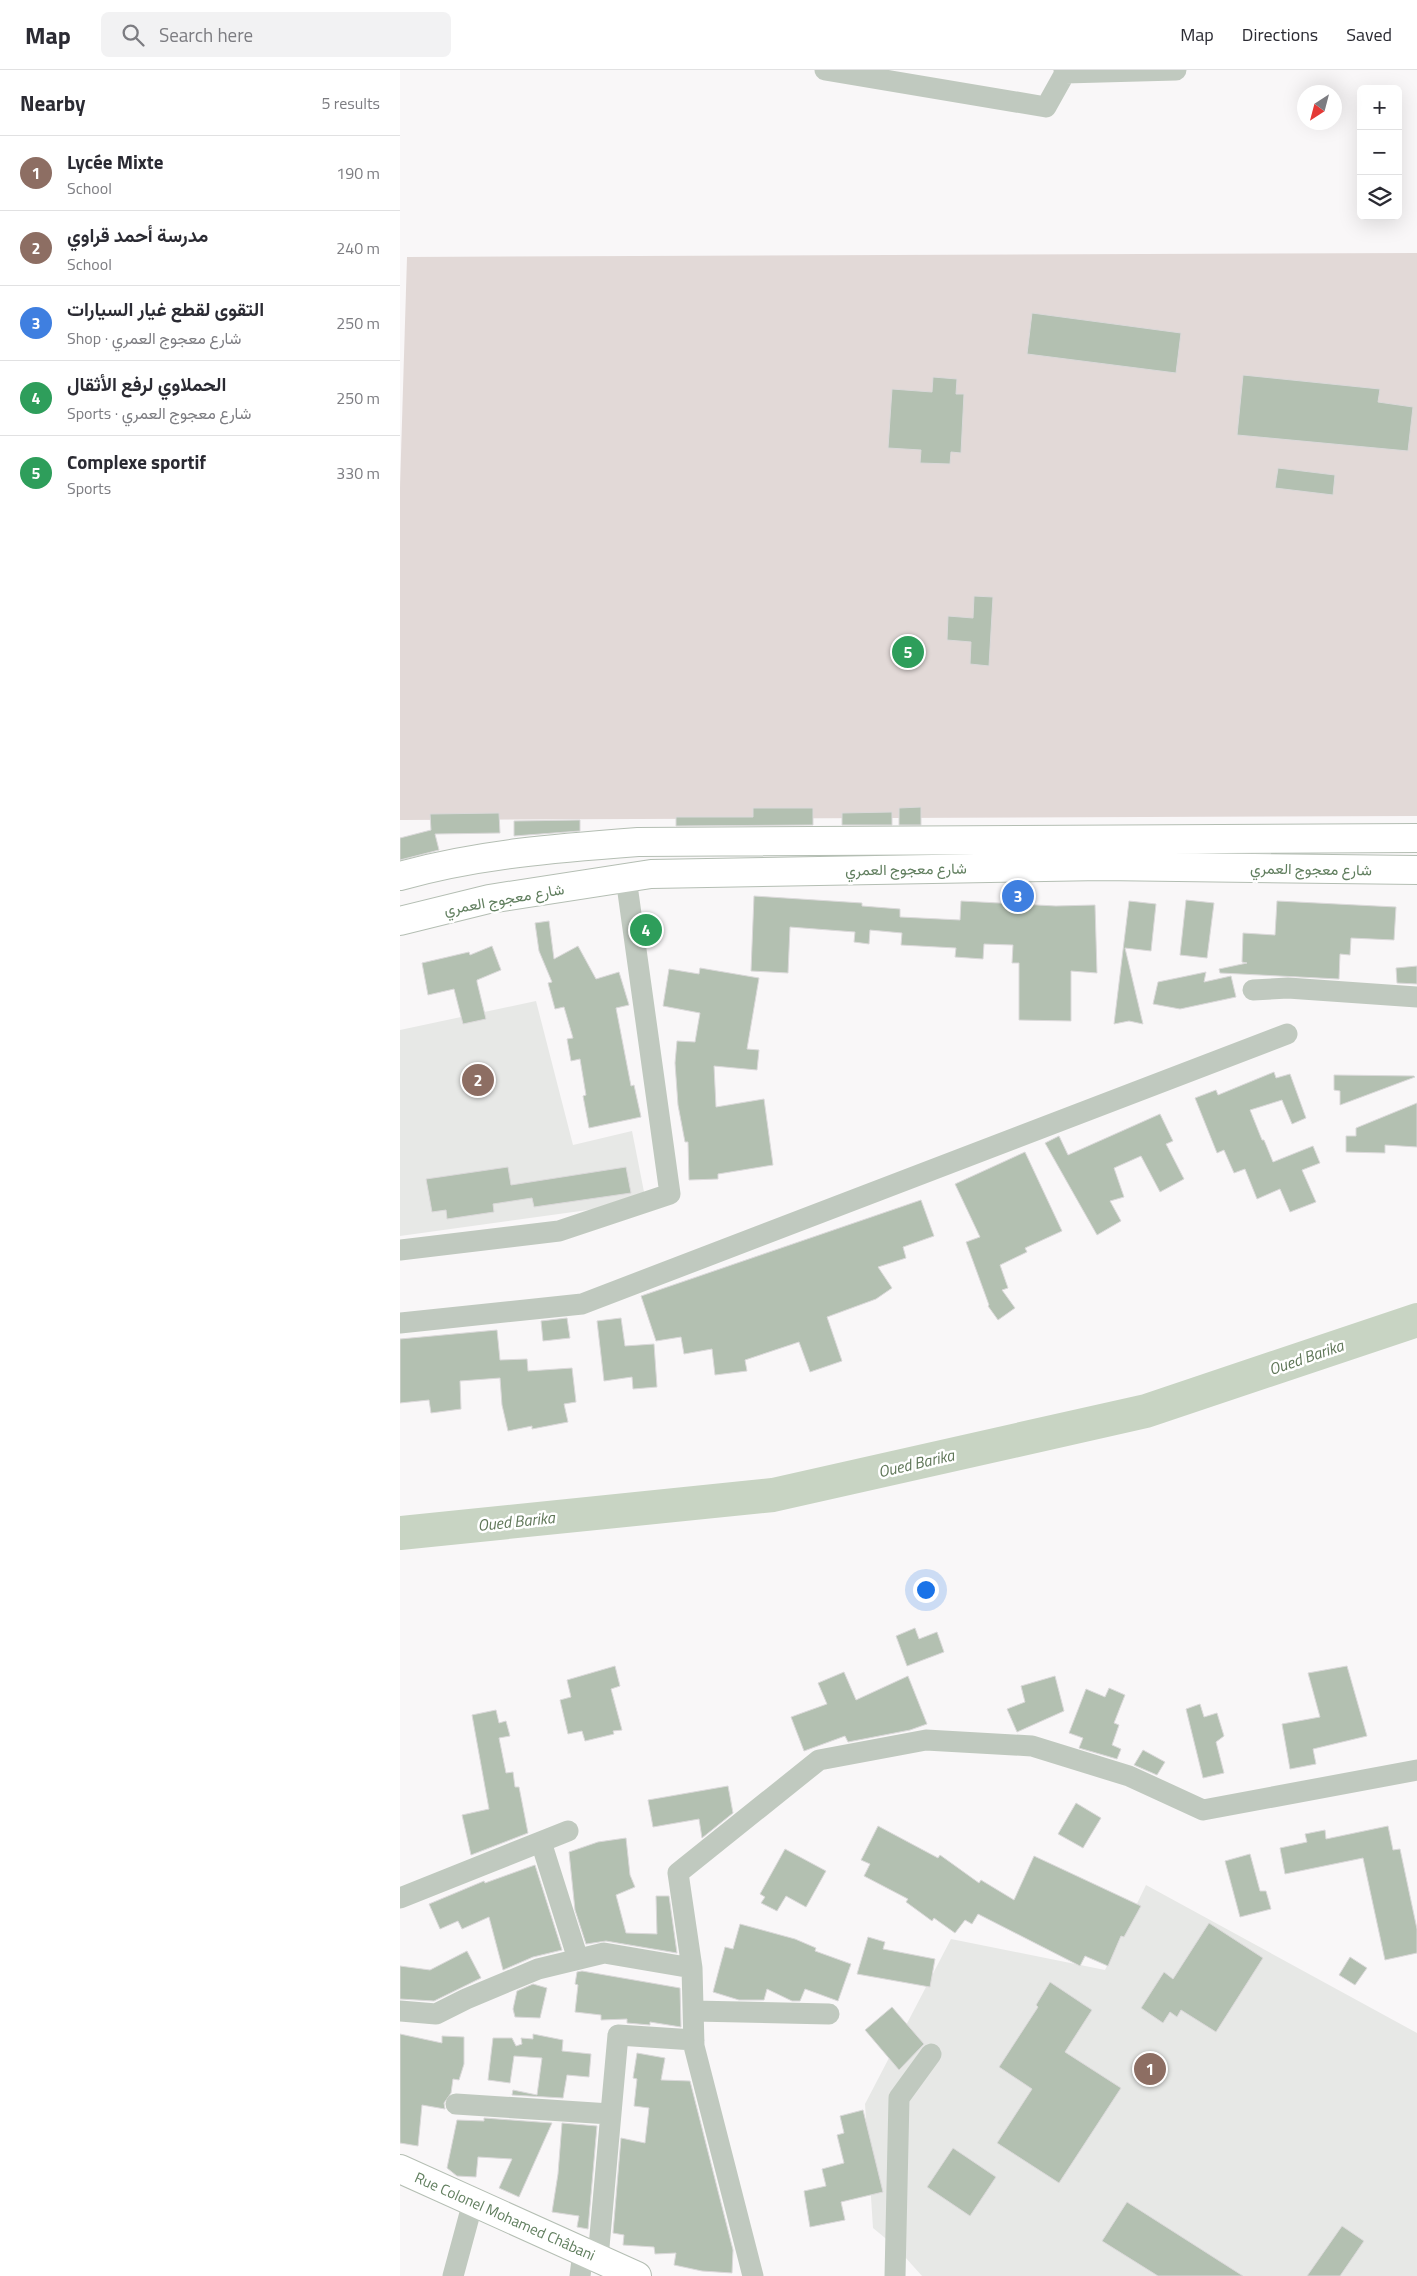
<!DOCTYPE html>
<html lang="en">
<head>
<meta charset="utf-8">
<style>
	:root { --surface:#fff; --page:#f2f2f3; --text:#2b2b33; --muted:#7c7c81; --line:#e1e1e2; --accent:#2563eb }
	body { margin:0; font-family:"Titillium Web",Vazirmatn,sans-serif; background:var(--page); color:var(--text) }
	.controls { position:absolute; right:15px; top:15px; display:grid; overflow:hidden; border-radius:8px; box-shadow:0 5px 20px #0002 }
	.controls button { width:45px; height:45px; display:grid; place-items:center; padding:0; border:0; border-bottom:1px solid var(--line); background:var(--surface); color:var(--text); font:25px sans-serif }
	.compass { position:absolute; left:897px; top:15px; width:45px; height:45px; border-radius:50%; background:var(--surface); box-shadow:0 5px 20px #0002; rotate:216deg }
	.you { position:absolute; left:525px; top:1519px; width:18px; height:18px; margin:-12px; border:4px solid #fff; border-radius:50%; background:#1a73e8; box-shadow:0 0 0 8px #1a73e833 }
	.badge { display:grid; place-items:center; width:32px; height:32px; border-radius:50%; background:var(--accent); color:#fff; font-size:16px; font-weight:700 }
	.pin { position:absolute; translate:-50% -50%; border:2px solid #fff; box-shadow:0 1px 5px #0006 }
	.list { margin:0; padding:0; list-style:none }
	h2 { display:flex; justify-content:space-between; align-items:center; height:65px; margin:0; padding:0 20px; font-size:21px }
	h2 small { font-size:16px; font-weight:400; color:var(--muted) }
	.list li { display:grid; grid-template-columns:32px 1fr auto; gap:15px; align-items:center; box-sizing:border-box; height:75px; padding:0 20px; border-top:1px solid var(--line) }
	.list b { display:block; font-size:19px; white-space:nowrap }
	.list p { margin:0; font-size:16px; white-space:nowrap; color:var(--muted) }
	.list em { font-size:16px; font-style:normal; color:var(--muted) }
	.icon { flex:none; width:28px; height:28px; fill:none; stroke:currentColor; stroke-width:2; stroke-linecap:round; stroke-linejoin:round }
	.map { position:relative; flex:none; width:1017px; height:2206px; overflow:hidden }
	header { display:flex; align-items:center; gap:30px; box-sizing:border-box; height:70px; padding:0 25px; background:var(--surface); border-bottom:1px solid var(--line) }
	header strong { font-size:24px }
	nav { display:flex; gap:28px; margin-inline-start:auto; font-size:18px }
	.search { width:350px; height:45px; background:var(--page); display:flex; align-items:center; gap:12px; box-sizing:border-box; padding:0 18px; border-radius:8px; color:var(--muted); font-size:19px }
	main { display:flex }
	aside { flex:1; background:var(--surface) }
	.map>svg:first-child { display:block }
	.built { fill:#e7e8e6 }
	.green { fill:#e2d9d7 }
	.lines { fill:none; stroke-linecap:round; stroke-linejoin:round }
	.river { stroke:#c8d4c3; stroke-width:34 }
	.building { fill:#b3c0b1; stroke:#dbd9da }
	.major-casing { stroke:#b4beb3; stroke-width:30 }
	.minor { stroke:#c0c9bf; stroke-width:21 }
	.major { stroke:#fff; stroke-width:28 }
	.labels { text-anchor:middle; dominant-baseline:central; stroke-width:5; stroke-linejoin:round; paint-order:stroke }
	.street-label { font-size:15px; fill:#607e5e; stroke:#fff }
	.water-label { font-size:16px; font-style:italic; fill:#5f7658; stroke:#fff }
</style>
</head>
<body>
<header>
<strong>Map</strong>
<div class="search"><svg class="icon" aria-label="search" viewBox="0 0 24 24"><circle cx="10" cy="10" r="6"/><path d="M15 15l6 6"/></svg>Search here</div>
<nav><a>Map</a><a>Directions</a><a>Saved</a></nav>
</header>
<main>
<aside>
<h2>Nearby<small>5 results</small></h2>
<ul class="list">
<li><span class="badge" style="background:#8d6e63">1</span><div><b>Lycée Mixte</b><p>School</p></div><em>190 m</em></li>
<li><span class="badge" style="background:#8d6e63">2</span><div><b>مدرسة أحمد قراوي</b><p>School</p></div><em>240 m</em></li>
<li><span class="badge" style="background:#3f7fe0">3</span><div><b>التقوى لقطع غيار السيارات</b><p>Shop · شارع معجوج العمري</p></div><em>250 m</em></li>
<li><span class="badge" style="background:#2e9e5b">4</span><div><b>الحملاوي لرفع الأثقال</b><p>Sports · شارع معجوج العمري</p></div><em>250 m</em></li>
<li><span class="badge" style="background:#2e9e5b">5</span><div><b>Complexe sportif</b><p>Sports</p></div><em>330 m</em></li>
</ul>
</aside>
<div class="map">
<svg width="1017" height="2206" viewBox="0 0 1017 2206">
	<rect width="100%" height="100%" fill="#f9f7f8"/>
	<path class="built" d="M136 931 173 1075 232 1061 246 1132 0 1166V960Z
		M746 1815 1017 1963V2206H522L496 2177 473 2158 465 2034 551 1869 705 1900Z"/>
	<path class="green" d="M1017 183V746L0 750V417L7 187Z"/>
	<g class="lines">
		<path class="river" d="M0 1463 373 1425 746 1341 1017 1250"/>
	</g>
	<path class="building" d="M632 243 781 263 776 303 627 284Z
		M843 305 980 319 978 332 1013 337 1008 381 837 365Z
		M533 307 557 309 556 324H564L561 383 551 382 550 394 520 393 521 380 488 378 492 319 532 322Z
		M878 398 935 405 933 425 875 418Z
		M574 526 593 527 589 596 570 594 571 572 547 570 548 546 573 548Z
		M521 737V755H499V738Z
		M353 738H413V755L276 756V747H353Z
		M492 742V755H442V743Z
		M99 743 100 763 35 764 39 780 0 790V768L31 760 30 744Z
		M180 750V761L114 766V751Z
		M354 826 462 833V836L500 839V847L560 850 561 831 656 836 695 835 697 903 671 901V951L619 950V893H612L613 875 584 874 583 889 555 887 556 878 501 875 502 863 470 860 469 874 454 872 455 862 390 857 388 903 351 901Z
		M786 830 814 833 807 888 780 885Z
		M729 831 756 834 751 881 725 878 743 954 729 951 714 954Z
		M877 831 996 837 994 870 951 868 950 885 940 884 939 909 820 903 819 899 847 893 842 892 843 863 875 865Z
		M149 851 154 889 178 876 196 909 219 902 229 935 216 938 231 1016 234 1015 241 1047 189 1058 183 1026 186 1025 180 989 171 991 167 969 173 968 164 937 155 939 148 913 152 912 139 881 135 853Z
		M92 876 101 900 77 910V912L86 949 63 954 54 919 28 925 22 893 69 882 70 885Z
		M1017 896V914L997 913 996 898Z
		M300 898 359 908 347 979 359 980 357 1000 314 996 316 1037 364 1029 373 1095 318 1104V1109L289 1110 288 1072H285L278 1035 275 993 277 971 295 972 300 943 263 936 269 899 299 904Z
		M806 902 804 912 831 906 836 927 780 939 753 934 758 912Z
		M874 1002 876 1008 890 1004 906 1048 892 1054 882 1030 850 1040 862 1070H864L873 1092 913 1076 920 1093 902 1100 916 1132 890 1142 880 1119 857 1129 845 1099 834 1103 824 1080 817 1083 795 1028 816 1020 818 1025Z
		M934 1005 1014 1006 1015 1007 940 1035V1021L934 1020Z
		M1017 1033V1077L985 1075V1083L946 1082V1066H956V1058Z
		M760 1044 773 1071 766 1074 784 1109 760 1122 741 1086 714 1098 724 1127 710 1131 721 1151 697 1165 645 1073 659 1066 668 1085Z
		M625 1082 662 1161 625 1178 627 1182 600 1195 608 1218 602 1220 615 1238 598 1250 588 1236 589 1235 566 1172 580 1167 555 1114Z
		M108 1097 111 1115 226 1097 231 1123 134 1137 132 1128 93 1134 94 1142 47 1149 46 1140 32 1142 26 1109Z
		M521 1130 534 1166 503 1177 506 1188 478 1197 492 1218 476 1229 427 1247 442 1291 410 1302 399 1272 345 1290 347 1301 315 1305 312 1279 284 1284 281 1267 256 1271 241 1226Z
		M167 1248 170 1268 143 1271 141 1251Z
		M221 1248 225 1276 254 1274 257 1317 233 1319 232 1307 204 1311 197 1251Z
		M97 1260 100 1290 127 1289 128 1301 172 1298 176 1332 164 1334 168 1352 132 1359V1356L108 1361 102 1335 100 1308 60 1311 61 1339 31 1343 29 1330 0 1333V1269Z
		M515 1558 519 1569 537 1562 544 1582 507 1596 496 1566Z
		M215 1596 220 1616 211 1619 222 1660 213 1661 214 1664 185 1671 182 1661 168 1664 160 1630 171 1627 167 1610Z
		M947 1596 967 1666 913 1679 916 1694 890 1699 882 1654 920 1647 908 1603Z
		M444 1602 456 1630 508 1606 527 1654 510 1660 448 1672 445 1666 404 1681 391 1647 427 1634 418 1613Z
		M655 1606 664 1641 617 1662 607 1639 625 1632 621 1616Z
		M709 1618 725 1625 714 1653 719 1655 712 1675 721 1679 717 1689 679 1678 683 1668 669 1663 686 1619 705 1627Z
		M800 1634 804 1647 817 1643 824 1666 816 1672 824 1703 803 1708 786 1639Z
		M96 1640 99 1653 106 1651 110 1666 99 1668 106 1703 113 1702 115 1717H119L128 1763 71 1785 62 1745 89 1739 72 1645Z
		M743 1680 765 1692 757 1705 734 1695Z
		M328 1716 333 1743 302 1768 299 1749 253 1757 248 1730Z
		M676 1733 701 1748 683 1778 658 1764Z
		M478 1756 538 1788 540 1785 579 1813 581 1810 614 1830 634 1786 741 1836 724 1867 721 1866 708 1896 685 1886 680 1896 578 1844 572 1854 565 1850 555 1863 534 1848 532 1851 506 1832 508 1829 464 1806 470 1794 461 1790Z
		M988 1756 993 1780 1000 1779 1017 1859V1883L985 1890 963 1788 885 1804 880 1778 907 1772 905 1764 925 1760 926 1769Z
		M226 1768 230 1805 235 1817 216 1825 226 1863 257 1864 256 1826H269L277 1883 206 1871 186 1874 175 1840 169 1782 198 1772Z
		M385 1779 426 1801 406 1837 386 1826 377 1841 361 1833 365 1827 360 1824Z
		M850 1784 860 1821H866L871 1839 840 1847 825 1791Z
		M135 1795 162 1880 133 1887 103 1900 89 1847 62 1859 58 1851 40 1859 29 1834 84 1811 85 1813Z
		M809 1853 863 1888 816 1962 781 1940 777 1947 770 1942 763 1953 741 1938 764 1902 773 1909Z
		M340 1854 395 1869 416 1878 415 1881 451 1894 438 1931 405 1919 400 1931H392L367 1919 364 1930H339L313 1922 325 1877 333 1879Z
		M468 1867 485 1872 483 1879 535 1889 530 1917 457 1904Z
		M67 1881 81 1908 34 1931 0 1929V1896L30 1900Z
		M950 1887 967 1898 955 1915 939 1905Z
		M182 1901 280 1918 281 1957 250 1952V1955L227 1953V1949L201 1950V1945L175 1942 178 1915 175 1914 177 1902Z
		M650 1912 692 1940 665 1982 721 2018 659 2113 597 2073 632 2019 599 1997 638 1937 636 1935Z
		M133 1914 147 1918 140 1948 115 1947 113 1939 117 1921Z
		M492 1937 524 1974 499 2000 465 1960Z
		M0 1964 42 1973V1966L64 1967V1994L59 2010 53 2009 51 2023 44 2033 45 2039 22 2035 18 2076 0 2073Z
		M133 1964 163 1970 162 1981 191 1984 189 2007 167 2005 163 2028 112 2025 113 2020 137 2025 142 1988 114 1986 110 2013 88 2010 93 1968H112L116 1976 122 1974 121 1968 133 1969Z
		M237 1983 265 1988 261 2010 290 2011 333 2180 332 2203 302 2201 274 2195 276 2183 255 2184 254 2177 223 2175 224 2165 213 2163 221 2068 245 2073 249 2038 234 2036 237 2009 233 2008Z
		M463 2040 483 2122 441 2132 445 2150 410 2157 404 2121 426 2116 422 2099 444 2093 437 2065 444 2063 440 2046Z
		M84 2048 152 2053 119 2127 99 2118 112 2089 78 2087 76 2107 57 2106 47 2098 57 2050 84 2051Z
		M162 2053 197 2056 188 2159 177 2157 179 2146 152 2142 158 2104Z
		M553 2078 596 2107 570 2146 527 2117Z
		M727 2132 843 2206H758L702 2171Z
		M942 2156 964 2171 940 2206H907Z"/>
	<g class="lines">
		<defs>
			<path id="major" d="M0 806C78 784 158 778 238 772L1017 768
				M0 851 89 829 251 804 702 796 1017 800
				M0 2099 237 2206"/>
		</defs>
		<use href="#major" class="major-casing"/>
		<path class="minor" d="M425 0 646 37 665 3
			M664 0 665 3 776 0
			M853 920 888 918 1017 927
			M0 1180 159 1161 270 1124 226 808
			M0 1253 182 1234 887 964
			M141 1772 178 1889
			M0 1828 168 1761
			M0 1941 36 1944 66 1929 138 1899 204 1883 292 1898
			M294 1941 429 1944
			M56 2034 210 2044
			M198 2188 218 1965 294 1970
			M53 2206 73 2132
			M180 2206 183 2182
			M353 2206 294 1976 292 1898 278 1803 419 1690 526 1670 632 1676 729 1706 803 1740 1017 1700
			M495 2206 499 2028 531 1984"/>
		<use href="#major" class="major"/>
	</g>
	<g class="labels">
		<g class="street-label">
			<text transform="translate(506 799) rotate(-1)">شارع معجوج العمري</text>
			<text transform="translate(911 799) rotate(1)">شارع معجوج العمري</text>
			<text transform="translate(104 829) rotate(-10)">شارع معجوج العمري</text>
			<text transform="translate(105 2146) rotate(24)">Rue Colonel Mohamed Châbani</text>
		</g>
		<g class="water-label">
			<text transform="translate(906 1287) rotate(-19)">Oued Barika</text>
			<text transform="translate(516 1393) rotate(-13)">Oued Barika</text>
			<text transform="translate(116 1451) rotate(-6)">Oued Barika</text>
		</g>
	</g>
</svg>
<div class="controls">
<button>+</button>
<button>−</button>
<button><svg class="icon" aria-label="layers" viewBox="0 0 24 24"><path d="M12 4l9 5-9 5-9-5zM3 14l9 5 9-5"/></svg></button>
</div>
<svg class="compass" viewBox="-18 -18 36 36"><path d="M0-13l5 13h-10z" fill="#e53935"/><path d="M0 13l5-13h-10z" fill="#7c7c81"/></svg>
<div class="you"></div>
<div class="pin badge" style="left:750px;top:1999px;background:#8d6e63">1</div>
<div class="pin badge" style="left:78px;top:1010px;background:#8d6e63">2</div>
<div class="pin badge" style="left:618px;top:826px;background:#3f7fe0">3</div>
<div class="pin badge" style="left:246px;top:860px;background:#2e9e5b">4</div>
<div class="pin badge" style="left:508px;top:582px;background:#2e9e5b">5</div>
</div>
</main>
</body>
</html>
